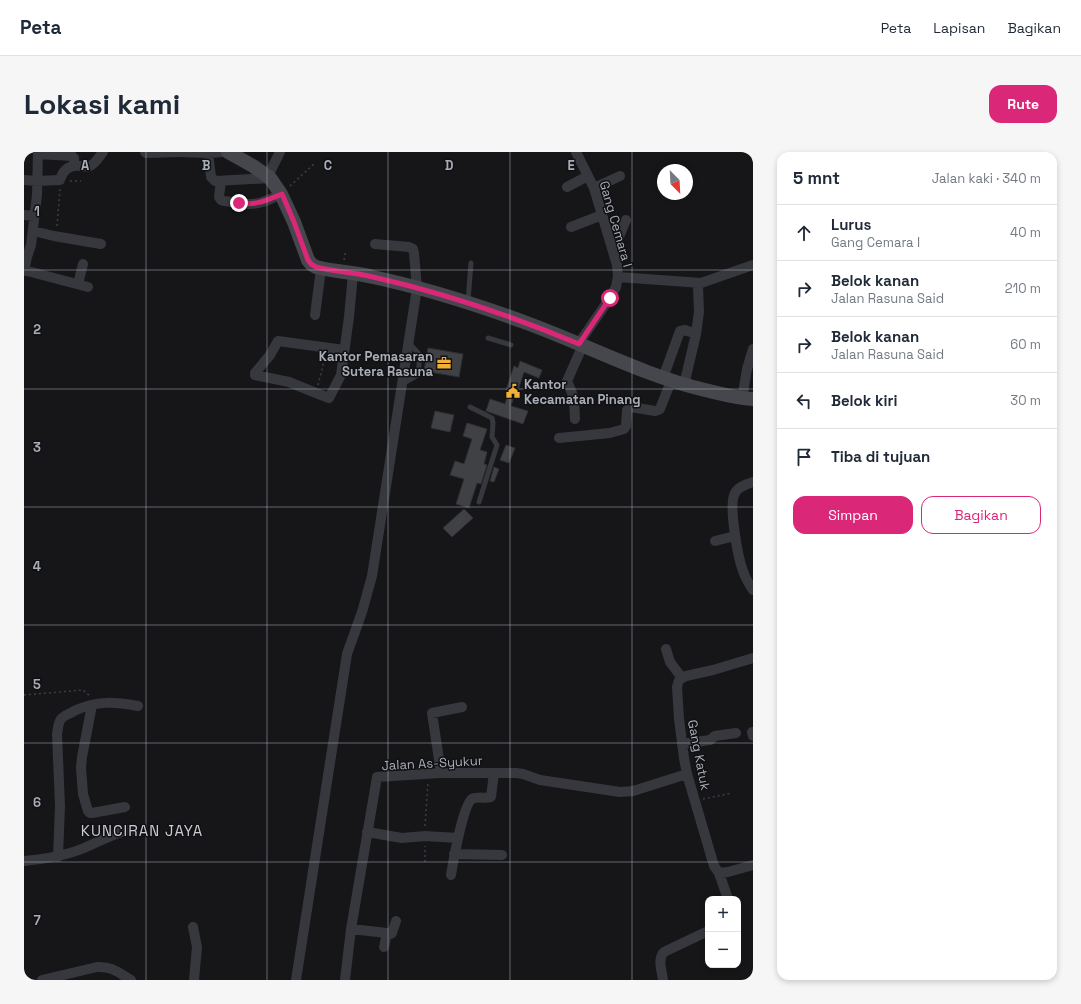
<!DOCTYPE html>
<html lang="id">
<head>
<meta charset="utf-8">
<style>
	:root { --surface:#fff; --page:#f6f6f7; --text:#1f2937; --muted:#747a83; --line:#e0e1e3; --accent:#db2777 }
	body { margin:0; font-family:"Space Grotesk",sans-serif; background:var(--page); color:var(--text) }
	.controls { position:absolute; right:12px; bottom:12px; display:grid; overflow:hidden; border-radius:8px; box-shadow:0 2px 6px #0003 }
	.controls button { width:36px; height:36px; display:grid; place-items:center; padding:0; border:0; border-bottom:1px solid var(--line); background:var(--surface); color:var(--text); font:20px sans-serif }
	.compass { position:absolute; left:633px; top:12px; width:36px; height:36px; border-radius:50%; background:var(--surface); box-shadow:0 2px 6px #0003; rotate:156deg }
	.stop { position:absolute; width:12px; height:12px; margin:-9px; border:3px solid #db2777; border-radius:50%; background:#fff }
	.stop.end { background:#db2777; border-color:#fff; box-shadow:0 1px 4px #0008 }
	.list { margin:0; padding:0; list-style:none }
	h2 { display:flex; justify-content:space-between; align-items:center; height:52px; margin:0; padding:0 16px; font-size:17px }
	h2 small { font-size:13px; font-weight:400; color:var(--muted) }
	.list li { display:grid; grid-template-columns:26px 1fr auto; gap:12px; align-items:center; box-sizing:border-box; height:56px; padding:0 16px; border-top:1px solid var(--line) }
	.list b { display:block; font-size:15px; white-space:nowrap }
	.list p { margin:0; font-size:13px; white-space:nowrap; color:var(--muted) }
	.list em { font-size:13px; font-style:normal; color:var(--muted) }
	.actions { display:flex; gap:8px; padding:12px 16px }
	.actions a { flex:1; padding:9px 0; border:1px solid var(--accent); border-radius:12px; text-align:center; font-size:14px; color:var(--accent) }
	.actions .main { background:var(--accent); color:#fff }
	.icon { flex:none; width:22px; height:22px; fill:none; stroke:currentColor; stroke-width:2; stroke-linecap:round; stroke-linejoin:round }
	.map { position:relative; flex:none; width:729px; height:828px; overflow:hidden; border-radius:12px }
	header { display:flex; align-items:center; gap:24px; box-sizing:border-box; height:56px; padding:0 20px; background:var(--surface); border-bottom:1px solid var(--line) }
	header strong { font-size:19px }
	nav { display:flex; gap:22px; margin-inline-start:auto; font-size:14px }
	.intro { display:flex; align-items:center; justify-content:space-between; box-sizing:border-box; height:96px; padding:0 24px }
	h1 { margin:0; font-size:28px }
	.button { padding:10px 18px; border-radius:12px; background:var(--accent); color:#fff; font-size:14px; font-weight:700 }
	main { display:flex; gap:24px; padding:0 24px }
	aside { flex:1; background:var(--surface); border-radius:12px; box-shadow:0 2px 6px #0003 }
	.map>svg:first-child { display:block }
	.building { fill:#404145; stroke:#303034 }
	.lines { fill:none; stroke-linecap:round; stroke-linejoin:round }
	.path { stroke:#3d3f44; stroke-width:1.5; stroke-dasharray:2 3; stroke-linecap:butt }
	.service { stroke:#37383d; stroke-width:5 }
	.minor { stroke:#37383d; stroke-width:10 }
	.secondary { stroke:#45474d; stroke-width:14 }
	.route { stroke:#db2777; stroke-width:5 }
	.grid { fill:none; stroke:#a8adb8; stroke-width:1; stroke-opacity:0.55 }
	.labels { text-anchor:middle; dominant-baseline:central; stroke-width:3; stroke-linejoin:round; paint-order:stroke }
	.street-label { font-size:13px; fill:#a8adb8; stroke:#111113 }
	.poi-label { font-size:13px; font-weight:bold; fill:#a8adb8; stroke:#111113; text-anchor:end }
	.quarter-label { font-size:15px; letter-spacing:1px; fill:#c9ccd4; stroke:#111113 }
	.grid-label { font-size:13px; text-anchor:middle; font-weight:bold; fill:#a8adb8; stroke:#111113; stroke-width:3; stroke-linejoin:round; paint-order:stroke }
</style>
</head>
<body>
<header>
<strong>Peta</strong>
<nav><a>Peta</a><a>Lapisan</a><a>Bagikan</a></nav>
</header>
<div class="intro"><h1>Lokasi kami</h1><a class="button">Rute</a></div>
<main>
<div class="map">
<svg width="729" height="828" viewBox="0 0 729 828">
	<rect width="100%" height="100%" fill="#161618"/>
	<path class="building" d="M404 196 439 202 435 225 400 219Z
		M496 209 518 218 515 226 500 220 493 241H491L487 254 504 259 499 272 462 259 466 247 481 252 485 239 482 238 490 214 494 216Z
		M411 259 430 263 426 280 407 276Z
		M443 271 463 277 456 298 463 300 460 312 463 313 457 332 453 331 445 356 432 352 440 327 426 323 431 309 440 312 448 287 439 284Z
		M482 293 491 296 485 311 476 308Z
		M470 315 475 317 470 330 466 329Z
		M440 357 449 366 428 385 419 376Z"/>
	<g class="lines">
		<path class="path" d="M46 29H57
			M266 34 291 11
			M33 74 36 37
			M320 108 322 98
			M294 233 299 214V205
			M0 543 59 538 66 544
			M679 647 708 641
			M401 674 404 630
			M401 710V694"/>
		<path class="service" d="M444 149 447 111
			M464 186 487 193
			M378 232 394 223 396 203 385 191
			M446 255 468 266 469 271 468 285 473 293 455 350"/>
		<path class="minor" d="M121 0 122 1 154 0
			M155 0 184 1 199 0
			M552 0 570 36 593 113 594 124 592 135 586 146 555 191
			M184 1 187 25 191 29 246 26
			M14 2 48 4 50 6V14
			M244 24 256 0
			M0 28 13 29 36 28C38 21 42 15 50 14 56 13 61 16 66 14 72 11 75 5 79 0
			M197 29 195 45 197 48 200 49C208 50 215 52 223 52 235 53 247 47 257 42
			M543 35 564 24
			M570 36 596 24
			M0 63 10 64
			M547 75 578 63
			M9 79 30 84 77 92
			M589 99 602 68
			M0 118 64 135
			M0 119 3 105 7 93 13 43 14 0
			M594 125 677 131 729 113
			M54 132 59 112
			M291 163 297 117
			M320 198 254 189 246 203 231 221V223L265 230 292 241 305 246 317 223 325 165 329 122
			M639 226 656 179 661 178 672 182 675 160 674 134 677 131
			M660 233 672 182
			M718 247 723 217 729 197
			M551 267 550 247 548 241 543 229 559 193
			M535 286 586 281 600 277 602 274 603 258 605 256 607 255 631 259 636 257 647 229
			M729 330C723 332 714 335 711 341 704 352 714 406 719 419 721 426 725 432 729 438
			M691 389 711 384
			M642 497 646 510 658 526
			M68 553 58 605 57 616 59 642 64 659 66 661H68L101 655
			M728 580 729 584
			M658 592 686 588 691 584 712 581
			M417 621 408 561 438 555
			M343 680 378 686 401 684 434 686
			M430 702 478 703
			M34 705 36 654 33 582C34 577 34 571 37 567 40 563 46 562 50 559 73 548 91 550 114 554
			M0 709C21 707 41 704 60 696 77 689 91 680 109 677
			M695 721 704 720 729 713
			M427 723C429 710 439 653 448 647 454 644 461 647 467 645L470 621
			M704 747 695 721 690 714 663 622 660 606 655 567 653 535 655 528 662 524 689 518 729 506
			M169 775 173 795 170 828
			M327 777 363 781 360 795
			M363 781 367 782 368 781 372 769
			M18 828 73 815C88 814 95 821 107 828
			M272 828 323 502 338 460 348 424 393 136 390 101 389 97 385 95 351 92
			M321 828 327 777 353 625 417 621H492L499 622 516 628 596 640 609 639 663 622
			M639 828C638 819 633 807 640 800L684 779"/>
		<path class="secondary" d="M204 0 229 14 246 26 257 42 270 70 284 108 287 112 292 115C311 120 330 120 349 125 400 136 451 152 500 170 561 192 618 223 681 238 698 242 712 246 729 247"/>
	</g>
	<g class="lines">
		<path class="route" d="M215 51C231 54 243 48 258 42L270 70 284 108 287 112 292 115C311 120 330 120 349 125 420 141 488 164 555 192L586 146"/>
	</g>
	<path class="grid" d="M122 0V828M243 0V828M364 0V828M486 0V828M608 0V828M0 118H729M0 237H729M0 355H729M0 473H729M0 591H729M0 710H729"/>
	<defs>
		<symbol id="office-bare" viewBox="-9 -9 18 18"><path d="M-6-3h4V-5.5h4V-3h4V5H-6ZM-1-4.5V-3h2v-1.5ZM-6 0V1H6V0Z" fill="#f2b134" stroke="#111113" stroke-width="2.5" paint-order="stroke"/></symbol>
		<symbol id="civic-bare" viewBox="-9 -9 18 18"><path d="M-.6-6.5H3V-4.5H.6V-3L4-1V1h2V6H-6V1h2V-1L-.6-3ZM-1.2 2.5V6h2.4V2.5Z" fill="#f2b134" stroke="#111113" stroke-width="2.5" paint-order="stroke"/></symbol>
	</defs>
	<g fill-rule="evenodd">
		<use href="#office-bare" x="410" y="201" width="20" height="20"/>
		<use href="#civic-bare" x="479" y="229" width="20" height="20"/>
	</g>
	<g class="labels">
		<g class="street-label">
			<text transform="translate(592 72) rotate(74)">Gang Cemara I</text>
			<text transform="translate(675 603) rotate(79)">Gang Katuk</text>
			<text transform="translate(408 611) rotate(-3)">Jalan As-Syukur</text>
		</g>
		<g class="poi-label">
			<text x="409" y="204">Kantor Pemasaran<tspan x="409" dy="15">Sutera Rasuna</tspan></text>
			<text x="500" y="232" text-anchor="start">Kantor<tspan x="500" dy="15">Kecamatan Pinang</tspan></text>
		</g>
		<g class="quarter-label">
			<text x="118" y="678">KUNCIRAN JAYA</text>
		</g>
	</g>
	<g class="grid-label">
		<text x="61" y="18">A</text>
		<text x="182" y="18">B</text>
		<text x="304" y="18">C</text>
		<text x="425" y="18">D</text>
		<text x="547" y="18">E</text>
		<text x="13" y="64">1</text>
		<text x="13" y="182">2</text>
		<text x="13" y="300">3</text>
		<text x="13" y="419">4</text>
		<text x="13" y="537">5</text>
		<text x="13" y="655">6</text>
		<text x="13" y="773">7</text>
	</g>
</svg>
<div class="controls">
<button>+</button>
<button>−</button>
</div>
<svg class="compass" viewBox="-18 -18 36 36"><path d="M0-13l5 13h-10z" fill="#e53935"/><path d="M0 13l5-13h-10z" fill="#747a83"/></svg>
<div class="stop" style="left:586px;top:146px"></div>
<div class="stop end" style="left:215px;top:51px"></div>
</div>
<aside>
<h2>5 mnt<small>Jalan kaki · 340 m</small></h2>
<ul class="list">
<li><svg class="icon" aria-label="ahead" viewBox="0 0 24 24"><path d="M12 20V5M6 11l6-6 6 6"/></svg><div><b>Lurus</b><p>Gang Cemara I</p></div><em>40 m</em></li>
<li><svg class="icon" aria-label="right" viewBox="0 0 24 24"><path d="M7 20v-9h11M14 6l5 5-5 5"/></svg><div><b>Belok kanan</b><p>Jalan Rasuna Said</p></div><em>210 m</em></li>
<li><svg class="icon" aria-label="right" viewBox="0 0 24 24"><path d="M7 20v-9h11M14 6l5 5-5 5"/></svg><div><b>Belok kanan</b><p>Jalan Rasuna Said</p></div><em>60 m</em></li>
<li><svg class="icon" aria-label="left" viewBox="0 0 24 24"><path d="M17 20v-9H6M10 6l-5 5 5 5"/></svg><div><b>Belok kiri</b></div><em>30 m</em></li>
<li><svg class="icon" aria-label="arrive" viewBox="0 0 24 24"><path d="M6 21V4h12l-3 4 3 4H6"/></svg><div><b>Tiba di tujuan</b></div></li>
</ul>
<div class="actions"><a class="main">Simpan</a><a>Bagikan</a></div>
</aside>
</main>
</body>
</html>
